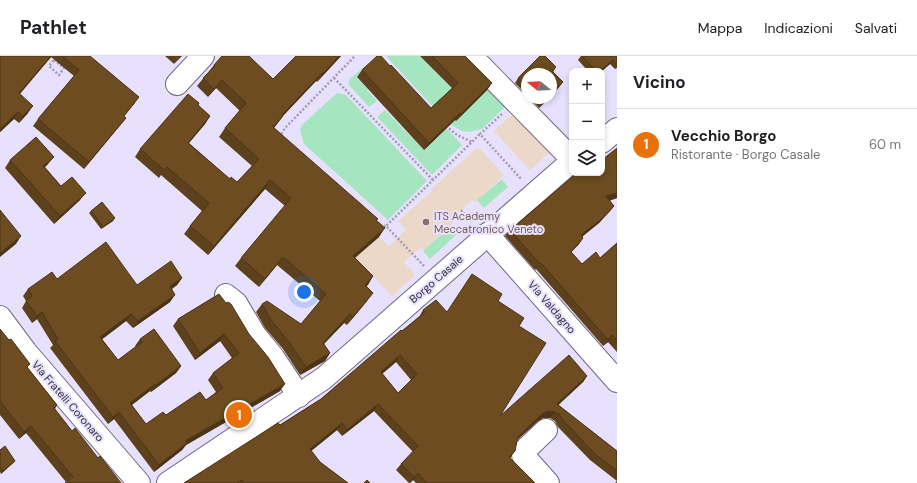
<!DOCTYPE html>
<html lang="it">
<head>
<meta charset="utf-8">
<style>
	:root { --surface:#fff; --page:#f6f6f6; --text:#202124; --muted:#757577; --line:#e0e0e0; --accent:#d93025 }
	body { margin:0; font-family:"DM Sans",sans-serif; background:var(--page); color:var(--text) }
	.controls { position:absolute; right:12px; top:12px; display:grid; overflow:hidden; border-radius:8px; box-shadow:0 2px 6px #0003 }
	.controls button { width:36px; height:36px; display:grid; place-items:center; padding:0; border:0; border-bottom:1px solid var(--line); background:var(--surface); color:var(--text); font:20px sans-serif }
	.compass { position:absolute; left:521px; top:12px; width:36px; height:36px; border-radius:50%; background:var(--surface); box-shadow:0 2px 6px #0003; rotate:288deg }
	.you { position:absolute; left:304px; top:236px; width:14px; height:14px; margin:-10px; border:3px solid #fff; border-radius:50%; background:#1a73e8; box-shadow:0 0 0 6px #1a73e833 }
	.badge { display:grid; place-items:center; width:26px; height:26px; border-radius:50%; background:var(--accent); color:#fff; font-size:13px; font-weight:700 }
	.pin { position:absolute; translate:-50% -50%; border:2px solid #fff; box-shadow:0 1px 4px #0006 }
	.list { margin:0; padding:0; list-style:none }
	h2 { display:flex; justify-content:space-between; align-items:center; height:52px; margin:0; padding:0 16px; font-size:17px }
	h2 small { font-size:13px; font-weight:400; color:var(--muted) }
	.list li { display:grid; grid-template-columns:26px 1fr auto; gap:12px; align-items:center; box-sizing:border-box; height:72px; padding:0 16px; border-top:1px solid var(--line) }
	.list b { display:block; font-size:15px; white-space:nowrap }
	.list p { margin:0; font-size:13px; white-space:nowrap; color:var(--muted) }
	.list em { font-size:13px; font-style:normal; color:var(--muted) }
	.icon { flex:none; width:22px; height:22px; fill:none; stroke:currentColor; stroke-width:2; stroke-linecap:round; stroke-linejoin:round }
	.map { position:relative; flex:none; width:617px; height:427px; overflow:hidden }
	header { display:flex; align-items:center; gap:24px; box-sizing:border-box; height:56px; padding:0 20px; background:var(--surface); border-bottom:1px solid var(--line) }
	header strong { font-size:19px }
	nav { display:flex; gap:22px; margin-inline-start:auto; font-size:14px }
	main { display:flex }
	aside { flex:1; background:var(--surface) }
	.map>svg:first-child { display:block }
	.education { fill:#ebd8c8 }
	.green { fill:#a5e6c1 }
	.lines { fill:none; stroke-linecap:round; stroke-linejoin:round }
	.minor-casing { stroke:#6f6882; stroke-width:24 }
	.path { stroke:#a19cb2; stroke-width:2.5; stroke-dasharray:2 2; stroke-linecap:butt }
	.minor { stroke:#fff; stroke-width:22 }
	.wall { fill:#5d411c; fill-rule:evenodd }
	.shaded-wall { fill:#4c3516 }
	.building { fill:#6c4c20; stroke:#4c3516; fill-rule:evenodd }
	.education-dot { fill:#8d6e63; stroke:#e8e1fe; stroke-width:1.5 }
	.labels { text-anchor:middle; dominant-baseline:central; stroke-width:4; stroke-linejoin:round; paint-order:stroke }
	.education-label { font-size:11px; fill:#785e54; stroke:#e8e1fe; text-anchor:start }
	.street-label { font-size:11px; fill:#312e39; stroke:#e8e1fe }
</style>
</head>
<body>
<header>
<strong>Pathlet</strong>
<nav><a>Mappa</a><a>Indicazioni</a><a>Salvati</a></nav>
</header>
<main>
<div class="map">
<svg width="617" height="427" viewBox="0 0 617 427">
	<rect width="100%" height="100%" fill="#e8e1fe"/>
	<path class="education" d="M516 55 552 94 530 114 494 75Z
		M478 91 504 119 475 146 472 144 451 163 454 166 424 194 421 191 404 206 415 219 392 240 355 202 379 181 389 190 406 174 398 165 432 135 431 133Z"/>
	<path class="green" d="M386 0H468L506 50 482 73 470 76 462 75 448 67Z
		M364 11 365 12 356 21 368 33 367 34 377 45 369 51 348 28 350 23Z
		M337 37 346 39 427 125 388 164 304 88 300 74 302 69Z
		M385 54 424 94 443 76 441 74 447 73 462 89 432 119 377 61Z
		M502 123 508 131 484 152 477 144Z
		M451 170 458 177 430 203 423 195Z"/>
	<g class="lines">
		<defs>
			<path id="minor" d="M471 0 572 103
				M177 28 203 0
				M602 86 617 73
				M487 178 617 325
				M226 239 236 247 255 279 273 301 299 340
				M0 261 26 296 139 427
				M546 374 524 395 523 399 548 427
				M168 427 324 322 572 105"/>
		</defs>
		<use href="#minor" class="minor-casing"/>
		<path class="path" d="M54 4 64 12 59 19 49 10Z
			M334 22 433 124
			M502 58 480 78 522 124
			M446 70 457 79 472 86
			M283 82 282 77 285 72 355 0
			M461 154 472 166
			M380 170H386
			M424 210 386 170 480 78"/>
		<use href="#minor" class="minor"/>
	</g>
	<path class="wall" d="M0 0H90L135 47 124 60 126 62 121 68 84 113 33 70 38 63 74 20 51 1 20 38 28 57 19 67 14 63 0 76Z
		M165 0H182L174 8Z
		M296 0H341L317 26 316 25 283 60 274 72 376 164 379 181 355 202 373 220 366 230 367 245 347 269 344 267 324 288 330 297 325 305 300 319 283 293 265 272 256 256 262 248 301 268 320 245 277 209 259 231 235 210 241 202 285 150 265 133 208 199 184 178 190 170 202 155 161 119 159 122 135 101 140 93 199 47 198 49 210 60 205 68 189 87 230 123 237 126 252 110 219 81 225 72 240 55 216 32 208 41 197 30 214 9 273 23Z
		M420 0H465L492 27 487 34 456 65 455 64 424 94 357 21 362 14 431 52 452 32Z
		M540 0H545L556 11 553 16 563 26 559 31 551 40V18H527V39L515 27 518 22Z
		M581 0H617V12L615 13 610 8 602 15H588L578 4Z
		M530 42H549L539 52Z
		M10 104 48 108 45 111 61 130 80 144 54 168 5 112Z
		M577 117 617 142 609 145 614 150 609 156 599 167 582 181 583 182 579 188 571 196 582 208 600 202 617 187V296L608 286 603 290 536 213 535 214 505 180 510 174Z
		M91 155 113 165 101 173 89 157Z
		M182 222 177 229 172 233 170 246 133 272 126 265 102 283 118 304 136 291 135 290 140 283 181 310 176 317 151 336 150 335 132 349 146 368 166 359 206 344 216 336 208 324 213 317 232 302 220 285 195 304 173 270 178 263 219 238 280 335 186 389 182 394 154 416 114 363 108 368 50 292 53 289 37 263 32 267 22 252 26 245 23 240 28 233 57 223 137 229Z
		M498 245 519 270 500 360 587 320 583 326 558 349 617 395V427H615L617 425 590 404 558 371 555 365 550 362H543L538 365 517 384 510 402 535 427H416L413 424 410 427H409L396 414 401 408 413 396 374 355 342 380 337 374 311 395 320 406 348 427H184L280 369 321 343 419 261 423 254 447 256ZM396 306 411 324 398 337 382 318Z
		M0 273 28 312 57 349 55 353 72 375 98 402 66 426 26 377 19 383 0 359Z
		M0 394 15 405 13 407 1 418 0 416Z"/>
	<path class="shaded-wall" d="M51 0H52L14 44 19 37Z
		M339 0H341L317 26 323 18Z
		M613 4 610 8 602 15H600Z
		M322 17 316 25 276 67 282 59Z
		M222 24 216 32 208 41 214 33Z
		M563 26 559 31 551 40V38Z
		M492 27 487 34 456 65 461 58Z
		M547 42H549L539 52Z
		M33 50 28 57 19 67 23 60Z
		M18 56 14 63 0 76V73Z
		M460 57 455 64 424 94 429 87Z
		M210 60 205 68 182 95 188 87Z
		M283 60 277 68 267 80 273 71Z
		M126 62 121 68 84 113 89 106Z
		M54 101 48 108 38 117 43 110Z
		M270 124 265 133 208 199 214 190Z
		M86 137 80 144 54 168 60 160Z
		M617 137V142L601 147 606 140Z
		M614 150 609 156 599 167 576 185 581 179Z
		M115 162 113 165 101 173 103 171Z
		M385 172 379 181 347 208 353 200Z
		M21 180 16 188 0 201V197Z
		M583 182 579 188 566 202 571 196Z
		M283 201 277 209 259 231 265 223Z
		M373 220 368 229 359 237 365 229Z
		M182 222 177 229 165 237 170 230Z
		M373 237 367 245 347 269 353 261Z
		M175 239 170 246 133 272 138 265Z
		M42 256 37 263 32 267 37 260Z
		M131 258 126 265 96 288 100 281Z
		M350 258 344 267 317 295 323 287Z
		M224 278 220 285 195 304 200 297Z
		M612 279 608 286 603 290 608 284Z
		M330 297 325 305 300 319 306 311Z
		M400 299 396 306 376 323 381 316Z
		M181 310 176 317 151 336 156 329Z
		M587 320 583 326 552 355 557 348Z
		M155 328 150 335 125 354 130 347Z
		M285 328 280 335 186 389 182 394 154 416 159 409 185 385Z
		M378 348 374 355 342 380 347 374Z
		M548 355 555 356 550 362H543L538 365 515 386 520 379 542 358Z
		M119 356 114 363 108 368 113 361Z
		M342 367 337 374 305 400 310 393Z
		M31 370 26 377 19 383 24 376Z
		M515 395 511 401 504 408 509 401Z
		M15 405 13 407 1 418 3 415Z
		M418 417 413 424 410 427 414 421Z"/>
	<path class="building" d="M0 0H51L19 37 33 50 23 60 18 56 0 73Z
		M62 0H90L139 41 124 60 126 62 89 106 38 63 79 14Z
		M173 0H181L177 4Z
		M222 0H249L273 23 296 0H339L323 18 322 17 282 59 283 60 273 71 378 163 376 164 385 172 353 200 373 220 365 229 373 237 353 261 350 258 323 287 330 297 306 311 288 285 271 264 262 248 267 245 301 268 326 238 283 201 265 223 241 202 291 142 270 124 214 190 190 170 209 147 167 111 164 114 140 93 188 38 199 47 198 49 210 60 188 87 230 123 231 121 237 126 259 103 225 72 246 47 222 24 214 33 203 22 215 10 214 9Z
		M377 0H381L390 10 391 9 431 52 458 27 432 0H465L492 27 461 58 460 57 429 87 362 14Z
		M540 0H545L556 11 552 15 563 26 551 38V18H527V31L518 22Z
		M582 0H617V8L613 4 600 15H596Z
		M538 42H547L543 47Z
		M36 81 54 101 43 110 61 130 72 121 86 137 60 160 10 104Z
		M617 92V137L606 140 614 150 604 161 581 179 583 182 571 196 582 208 596 196 600 202 617 187V285L612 279 608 284 541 207 540 208 510 174 577 117H602V104Z
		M102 146 115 162 103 171 91 155Z
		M0 154 21 180 0 197Z
		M106 186 137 229 171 205 182 222 170 230 175 239 138 265 131 258 100 281 118 304 142 286 140 283 154 273 181 310 156 329 155 328 130 347 146 368 163 356 166 359 200 336 206 344 223 332 213 317 239 297 224 278 200 297 178 263 219 238 226 247 228 246 231 248 249 278 268 301 285 328 185 385 187 387 159 409 119 356 113 361 55 285 58 283 42 256 37 260 26 245 32 240 28 233 52 216 57 223Z
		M472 218 502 238 498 245 524 262 519 270 546 287 500 360 569 299 587 320 557 348 617 395V415L595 398 563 364 559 358 555 356 548 355 542 358 520 379 517 385 515 395 509 401 535 427H427L418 417 414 421 401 408 418 390 378 348 347 374 342 367 310 393 320 406 348 427H245L242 424 237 427H184L278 367 280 369 321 343 401 274 402 275 425 256 423 254 436 244 447 256ZM400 299 417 318 398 337 381 316Z
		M0 273 9 284 11 283 30 308 27 311 57 349 54 352 72 375 75 372 98 402 100 400 121 427H65L73 421 31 370 24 376 0 345Z
		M5 390 15 405 3 415 0 411V394Z
		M367 424 370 427H364Z"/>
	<circle class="education-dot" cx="426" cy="166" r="4"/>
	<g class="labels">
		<g class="education-label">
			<text x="434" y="160">ITS Academy<tspan x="434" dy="13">Meccatronico Veneto</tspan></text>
		</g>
		<g class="street-label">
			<text transform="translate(436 223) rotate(-41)">Borgo Casale</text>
			<text transform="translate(552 251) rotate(49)">Via Valdagno</text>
			<text transform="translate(68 345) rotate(49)">Via Fratelli Coronaro</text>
		</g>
	</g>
</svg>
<div class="controls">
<button>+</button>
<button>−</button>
<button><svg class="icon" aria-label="layers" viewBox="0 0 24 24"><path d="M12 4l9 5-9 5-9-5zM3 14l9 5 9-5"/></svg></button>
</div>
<svg class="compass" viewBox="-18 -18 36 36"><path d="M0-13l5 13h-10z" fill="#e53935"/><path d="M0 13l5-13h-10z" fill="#757577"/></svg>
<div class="you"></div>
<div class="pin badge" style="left:239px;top:359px;background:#e8710a">1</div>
</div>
<aside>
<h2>Vicino<small></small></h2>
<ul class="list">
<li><span class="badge" style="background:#e8710a">1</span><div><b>Vecchio Borgo</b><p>Ristorante · Borgo Casale</p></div><em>60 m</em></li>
</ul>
</aside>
</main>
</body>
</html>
